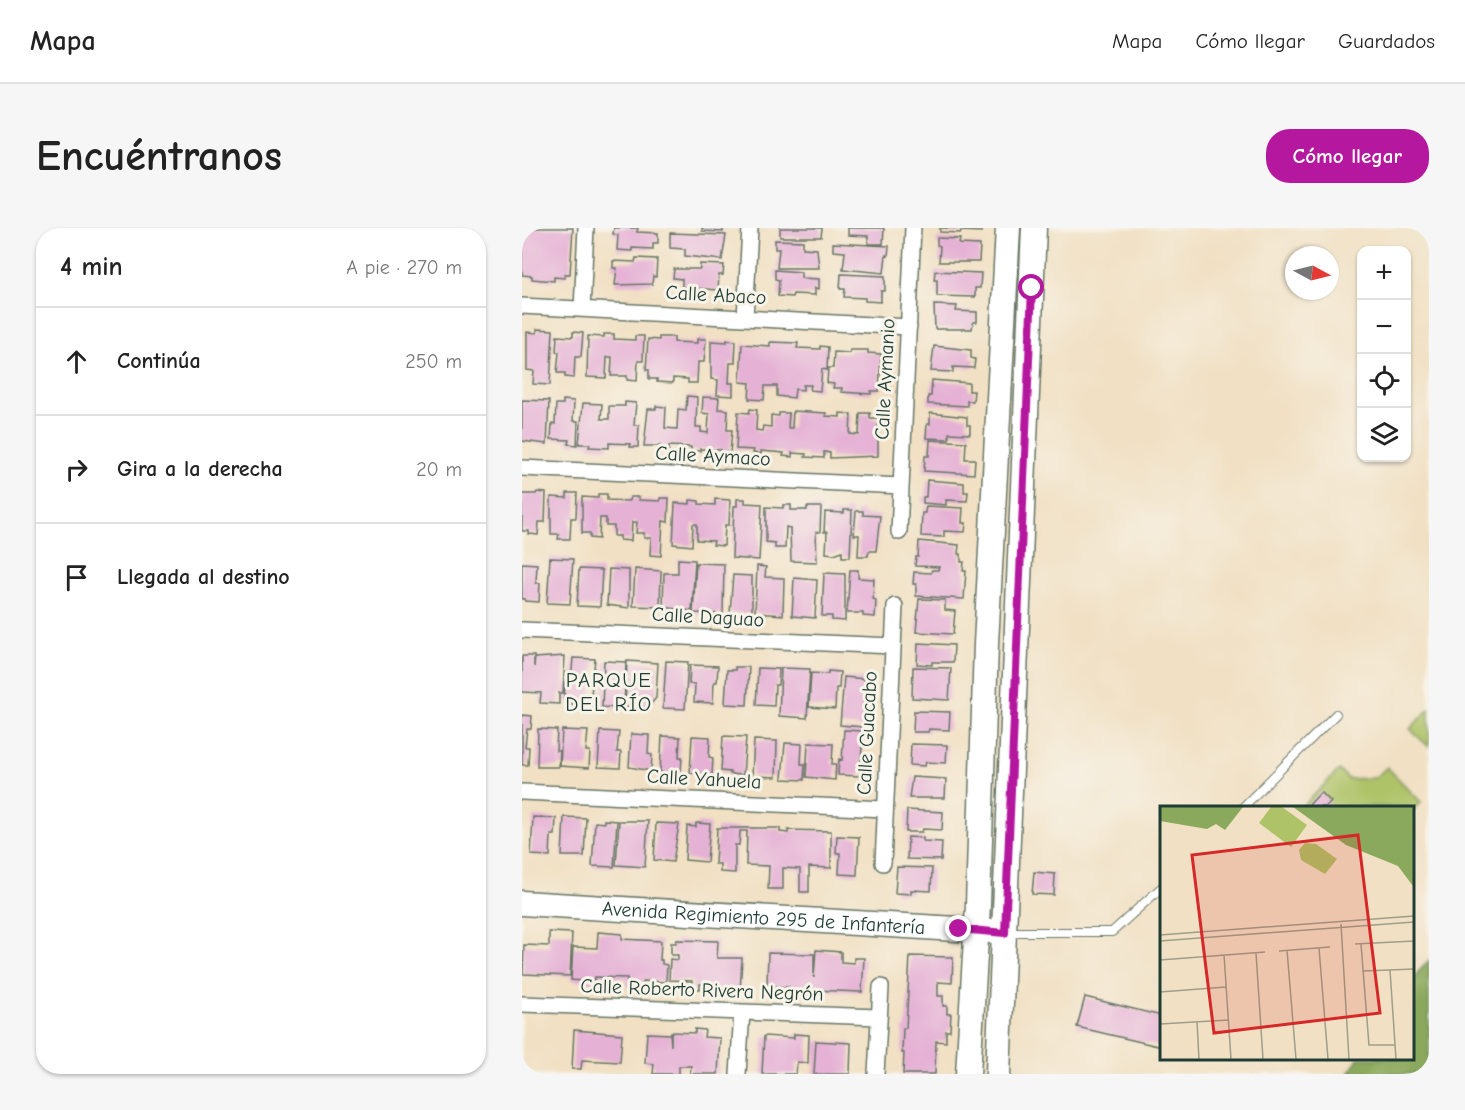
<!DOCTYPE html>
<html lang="es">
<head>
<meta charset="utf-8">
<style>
	:root { --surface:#fff; --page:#f6f6f6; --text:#222; --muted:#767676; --line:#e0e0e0; --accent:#b5179e }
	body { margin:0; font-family:"Comic Neue",sans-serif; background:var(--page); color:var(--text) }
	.controls { position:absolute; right:18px; top:18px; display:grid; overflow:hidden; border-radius:12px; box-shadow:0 2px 4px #0004 }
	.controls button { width:54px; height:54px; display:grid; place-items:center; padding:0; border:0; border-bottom:2px solid var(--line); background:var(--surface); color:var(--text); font:30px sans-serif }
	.compass { position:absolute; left:763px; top:18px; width:54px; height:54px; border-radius:50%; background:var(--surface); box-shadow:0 2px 4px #0004; rotate:97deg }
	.stop { position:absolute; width:18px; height:18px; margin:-14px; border:4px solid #b5179e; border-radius:50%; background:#fff }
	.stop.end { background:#b5179e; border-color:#fff; box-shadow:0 2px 6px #0008 }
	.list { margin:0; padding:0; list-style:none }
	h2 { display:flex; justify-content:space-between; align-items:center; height:78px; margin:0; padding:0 24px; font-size:26px }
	h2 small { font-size:20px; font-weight:400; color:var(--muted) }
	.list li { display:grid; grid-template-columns:39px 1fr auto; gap:18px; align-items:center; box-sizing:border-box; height:108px; padding:0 24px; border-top:2px solid var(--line) }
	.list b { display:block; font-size:22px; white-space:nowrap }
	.list em { font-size:20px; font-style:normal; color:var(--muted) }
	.icon { flex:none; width:33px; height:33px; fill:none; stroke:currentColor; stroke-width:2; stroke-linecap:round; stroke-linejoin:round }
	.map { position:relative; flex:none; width:907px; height:846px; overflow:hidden; border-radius:24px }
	header { display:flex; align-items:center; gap:36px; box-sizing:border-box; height:84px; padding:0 30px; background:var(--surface); border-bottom:2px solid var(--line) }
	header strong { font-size:28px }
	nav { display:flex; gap:33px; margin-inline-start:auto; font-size:21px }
	.intro { display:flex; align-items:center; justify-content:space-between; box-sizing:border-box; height:144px; padding:0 36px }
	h1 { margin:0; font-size:42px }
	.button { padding:15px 27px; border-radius:24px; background:var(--accent); color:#fff; font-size:21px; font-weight:700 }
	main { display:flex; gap:36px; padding:0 36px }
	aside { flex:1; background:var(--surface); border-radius:24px; box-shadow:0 2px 4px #0004 }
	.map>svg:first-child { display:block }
	.green { fill:#aec367; stroke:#66804e; stroke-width:1.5 }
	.forest { fill:#8aa95c; stroke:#547348; stroke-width:1.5 }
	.building { fill:#e5b1d5 }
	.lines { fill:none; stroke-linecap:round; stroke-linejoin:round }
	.service-casing { stroke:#687666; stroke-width:10 }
	.minor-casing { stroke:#687666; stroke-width:18 }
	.primary-casing { stroke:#687666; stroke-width:27 }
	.service { stroke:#fff; stroke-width:8 }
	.minor { stroke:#fff; stroke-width:15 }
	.primary { stroke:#fff; stroke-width:24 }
	.route { stroke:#b5179e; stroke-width:8 }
	.labels { text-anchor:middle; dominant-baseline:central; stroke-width:6; stroke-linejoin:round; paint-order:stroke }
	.street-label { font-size:20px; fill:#1f3d34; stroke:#f7f3e8 }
	.neighbourhood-label { font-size:21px; letter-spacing:1.5px; fill:#1f3d34; stroke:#f7f3e8 }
	.inset-road { fill:none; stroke:#9d9f8a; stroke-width:1.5 }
	.view { fill:#d62828; fill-opacity:0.15; stroke:#d62828; stroke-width:3 }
	.inset-edge { fill:none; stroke:#1f3d34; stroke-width:3 }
</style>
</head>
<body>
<header>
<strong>Mapa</strong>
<nav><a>Mapa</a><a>Cómo llegar</a><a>Guardados</a></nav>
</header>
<div class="intro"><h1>Encuéntranos</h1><a class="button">Cómo llegar</a></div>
<main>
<aside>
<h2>4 min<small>A pie · 270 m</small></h2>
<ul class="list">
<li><svg class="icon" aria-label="ahead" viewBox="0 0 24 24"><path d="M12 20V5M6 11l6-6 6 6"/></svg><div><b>Continúa</b></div><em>250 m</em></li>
<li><svg class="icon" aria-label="right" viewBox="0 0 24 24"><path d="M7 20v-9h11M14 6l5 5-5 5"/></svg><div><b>Gira a la derecha</b></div><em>20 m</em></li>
<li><svg class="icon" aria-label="arrive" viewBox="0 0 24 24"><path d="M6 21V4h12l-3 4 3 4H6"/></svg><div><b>Llegada al destino</b></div></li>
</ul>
</aside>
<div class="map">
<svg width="907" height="846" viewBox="0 0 907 846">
	<rect width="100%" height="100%" fill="#f7f3e8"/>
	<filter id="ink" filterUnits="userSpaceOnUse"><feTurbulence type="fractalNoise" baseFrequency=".0167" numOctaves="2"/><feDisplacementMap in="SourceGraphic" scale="12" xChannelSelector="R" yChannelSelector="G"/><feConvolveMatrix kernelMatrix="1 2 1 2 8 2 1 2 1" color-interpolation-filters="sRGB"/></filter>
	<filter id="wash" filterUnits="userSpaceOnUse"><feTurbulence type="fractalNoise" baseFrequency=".008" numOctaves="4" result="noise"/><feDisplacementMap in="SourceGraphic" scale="24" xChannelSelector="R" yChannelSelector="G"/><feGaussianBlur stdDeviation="1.35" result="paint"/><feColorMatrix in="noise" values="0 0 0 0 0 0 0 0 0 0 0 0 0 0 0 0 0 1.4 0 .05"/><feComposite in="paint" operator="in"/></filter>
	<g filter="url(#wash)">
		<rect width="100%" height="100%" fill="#f1e0c3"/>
		<path class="green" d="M907 481V519L888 501Z
			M865 539 899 574 891 582 890 579H780L817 542 826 551 853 550Z"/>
		<path class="forest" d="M907 732V846H827L836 830H890L891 750Z"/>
		<g id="blocks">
			<path class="building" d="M5 0H51L48 46H43V50L32 49V53L10 51V48L0 47V10H4Z
				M92 0H116L115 4 136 5V15H131V21L110 20V23L95 22 96 7 91 6Z
				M180 0H201V4L180 3Z
				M258 0H300L299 9H258Z
				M326 0H362L361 16H346V8L326 7Z
				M418 0H460V4L439 3 438 5 418 4Z
				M148 5 204 7 200 32 163 28V21L148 20Z
				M415 10 438 11 437 16 458 17 457 34H417L418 18 415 17Z
				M253 12 281 13V20L295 21 297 40H255L257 21H253Z
				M311 15 367 18 366 28 364 27 362 45 321 41 323 24 311 23Z
				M114 30 135 31 134 49 131 48 130 56 93 57 95 40H91V33L113 34Z
				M178 36 202 37 201 47H197L196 62 160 59V51L151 50 152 41H178Z
				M253 42 279 44V50L297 51V61L293 60V67L271 66 270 69 256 68 257 52 253 51Z
				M413 43 459 45 458 60H453V69L415 68V52H412Z
				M319 46 363 48V63H359V74L343 73V70L322 69 323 61H318Z
				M412 77 435 78 434 83 455 84V94H451L450 101H413Z
				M15 101 31 102 28 157 11 156 12 143 5 142V104L15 105Z
				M51 104 61 105 59 129H53L52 150 43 149V145H35L37 124H34L35 108 51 109Z
				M82 106H92V111L113 112V108H122L121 133H116L115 153 105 152V148H89L90 129H85L84 150 65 149 66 108 82 109Z
				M137 109H152V114L175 115V111H184L182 134H176L175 155H166V151L151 150V155L135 154V151H127V142H124L126 111 137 112Z
				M205 112 214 113 213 135H208L207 155H211V168L195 167 196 152 189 151V113L205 114Z
				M248 114 276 115 275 120 298 121V118L306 119 305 142 300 141 298 163 288 162 289 157H281V162L273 161 272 170 255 168V158H243L242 172 227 171 228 155 218 154 220 116 248 118Z
				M412 118 449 122V130L453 131 452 140 431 139V144L409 143Z
				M328 122H346V125L359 126 357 163H349V166L319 164 320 160H311L312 156 305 155 306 140H311L312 124 328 125Z
				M410 152 447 155V163H452L451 173H445V178L406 176V168H409Z
				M165 168 175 169 174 199H179V204L186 205 187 186 180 185 181 169 197 170 196 181 206 182 205 202H210L208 225 199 224V222L178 221V223H169V219L147 218V223L139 222V218H122L126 181H134V178L144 179 143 200 155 201 156 181 164 182Z
				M0 172 27 173 25 216 0 213Z
				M41 172 52 173 51 193H56L55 217 46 216 47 212 29 211 30 195 33 196 34 176H41Z
				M103 174 114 175 112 197H117L116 219H108L109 216 87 215V220L67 219 68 216H57L61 175 80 176 79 191H87V178H103Z
				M228 181 235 182 234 202 240 203 241 198 249 199V187L257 188V185H267L266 200H270L271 183 304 185 303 188 318 189V185L329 186 328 206 337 207 338 185H348V190H356V228L308 230V225L302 224V230L283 229 284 226 270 225V229L261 228 262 225 239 223V226L231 225 232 222 214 221 216 184 227 185Z
				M408 185 445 189V197H448V206L427 205V211L404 210 405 196H408Z
				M408 212 444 214 443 231H453L452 246 402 243 403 228H407Z
				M405 252 442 255V264H446L445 273 424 272V277L401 275V269H404Z
				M15 264 24 265 23 294H17L16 307 7 306V303H0V266H14Z
				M45 265H55L54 290H49L48 311H36L37 306H29V269L45 270Z
				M76 266H85V272L107 273 108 269H117V272L138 273V270H147L146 294 141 293 139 328 128 327 129 310H122V305H114L115 294H110L109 313 98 312V308H92V298H84V290H78L77 311 68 310V305H60V269L76 270Z
				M193 271 208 272 207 297H203L202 318 191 317 192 313 175 312V296H171L170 318 151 316 153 275 168 276V272L177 273V276L193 277Z
				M215 271H223V275L240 276 237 332 210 330 212 278H215Z
				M261 277H269V282H285V279H299L298 304H294L295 334 269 333 268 300 264 299 263 320H253V315L244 314V279L261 280Z
				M404 278 441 280 440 295H444L443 304 422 303V309L399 308 400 285H403Z
				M322 282H330L328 329H320V323L312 326 304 325 305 304H302L303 284 322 285Z
				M334 283H341V287L358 288 354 323H347L346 328H336L337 307H332Z
				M397 313 437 317 436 326H439V334H442L441 343H444L442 371 394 368V356H391L392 344 409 345 410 342H416L417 339 393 338 394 329H396Z
				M28 330 51 331 48 376 25 375Z
				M156 331 173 332 170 383 141 379 142 345H156Z
				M0 335 15 336 14 355H18L17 374 3 373V371H0Z
				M174 335 202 336 201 386 171 385Z
				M235 338 244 339 243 349 262 350 261 387 233 385Z
				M57 341 80 342 78 379 55 378Z
				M87 341 107 342V380L85 377Z
				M113 341 139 343 138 379 111 378Z
				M328 342H336V350L352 351 351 371 354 372 353 389 341 388V385H325Z
				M302 345 323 346V393L310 392V388H300Z
				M211 347 230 348V386L208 385Z
				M272 350 295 352 293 390 270 388Z
				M397 371 423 372V382L433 383 431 406 394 404Z
				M396 415 432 417 431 434H410V437L395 436Z
				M0 428H12V439L13 430 43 428 41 465H37V476L18 475 19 465 0 464Z
				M51 430 73 431 69 466H73L72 478 49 476 50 473 42 472 43 454 49 455Z
				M82 433 104 434 102 480 80 479Z
				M105 433 136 435 134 470 125 480 103 479Z
				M144 433 166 434 163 481 141 480Z
				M168 437 196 438 195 454H192L191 475 172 474 173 456H167Z
				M213 439H227L225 477 203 476 205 442H213Z
				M391 439 429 440 427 472 390 470Z
				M236 440 257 441 256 457H253L252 478 234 477Z
				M259 440 288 441 285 490 257 488Z
				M306 443 318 444 317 460H314L313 481 287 479 289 445 306 446Z
				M322 449 343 451 341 499 318 497Z
				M392 483 428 484 427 502 407 501 406 504H391Z
				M0 487 10 488 9 501H5L3 519H7L6 537H0Z
				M16 501 35 502 34 523H38L37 539H15Z
				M40 502 66 503 64 523H68L67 540 38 538Z
				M322 502 341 503 338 548 316 547 317 531 320 532Z
				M78 503 97 504 95 524H99L98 540 76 539Z
				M109 506 127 507 126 526 130 527 129 543 107 539Z
				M140 508 158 509 157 529H160L159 545 138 544Z
				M170 508 188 509 187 529 191 530 190 547 168 545Z
				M201 508 224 509 221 547 208 546V544L199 543Z
				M232 512 255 513 254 549 230 548Z
				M263 515 280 516 279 536H283L282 552 260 551Z
				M286 515 311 516 310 536H314L313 552 284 549Z
				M389 516 425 517 424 535 404 534 403 538 388 537Z
				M390 549 424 551 423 570H387Z
				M799 564 809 574 804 579H785Z
				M385 582 421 584 420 602 401 601 400 604H384Z
				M11 589 34 590 33 607H29L28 628 9 627Z
				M42 589 64 590 62 628H40Z
				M82 592 95 593 92 639 70 638 73 594 82 595Z
				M97 593H126L123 639 94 637Z
				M134 595 157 596 151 634 132 632Z
				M174 595 188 596 185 634 163 632 165 598 174 599Z
				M195 600H258V604L266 605V602L309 603V640L287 639V664H278V641L261 640V661H246L247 638 224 637 225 603H218L217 617H213V645L198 644V636H193Z
				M315 608 337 609 335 647 317 646 318 625H314Z
				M386 609 401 610V613L420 614 419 632 385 631Z
				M375 639 410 640 409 663 389 662V666L373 665Z
				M512 644 533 646 532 667 510 666Z
				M27 704 50 705 48 748 1 746 2 717 27 718Z
				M76 704 100 706V711L139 713 138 732H140V736L145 737 144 754 121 753V759H105V750L73 749 72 754 49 752 51 719 75 720Z
				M154 712 196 713 195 730H220L218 764 185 763V756H178V761H170V753L147 752 148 731 156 732V727H149V715H154Z
				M294 722 319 724V734L332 735V730H342L340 764 291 762V766L266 765 267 759 245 758 246 725 292 726V750Z
				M388 728 431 729 430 755 416 754V768H421V778H425V786H429L428 803H424V814L414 813 413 846H381L382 825H380L381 800H384Z
				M563 769 640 788V819L555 799Z
				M173 801 183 802 182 809 198 810 196 846H168L169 838H157V846H131L132 836 123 835 125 805 148 806 149 818V804L173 805Z
				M52 802 100 806 98 834 60 832 59 841H50Z
				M272 806 287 807 286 835 275 834 274 846H240L242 808 272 810Z
				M294 813 329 815 328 846H292Z"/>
		</g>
	</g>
	<g filter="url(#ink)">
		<use href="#blocks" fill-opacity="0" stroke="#687666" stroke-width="1.5"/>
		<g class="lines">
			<defs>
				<path id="service" d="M721 579 814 486
					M484 704H590L640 659"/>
				<path id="minor" d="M0 78 387 99
					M60 81 64 0
					M223 90 228 0
					M0 240 379 258
					M377 304 391 0
					M0 402 371 418
					M0 564 362 581
					M361 635 373 378
					M0 776 357 789
					M216 846 220 784
					M354 846 359 759"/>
				<g id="primary">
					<path id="s1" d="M0 675 468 703"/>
					<path d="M446 846 456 677 464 416 486 0"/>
					<path d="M476 846 512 0"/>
				</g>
			</defs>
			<use href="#service" class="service-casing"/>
			<use href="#minor" class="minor-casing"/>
			<use href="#primary" class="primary-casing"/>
			<use href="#service" class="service"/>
			<use href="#minor" class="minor"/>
			<use href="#primary" class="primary"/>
		</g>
	</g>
	<g class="lines" filter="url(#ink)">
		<path class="route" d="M437 701 483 705 510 60"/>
	</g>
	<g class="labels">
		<g class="street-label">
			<text transform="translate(194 67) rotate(3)">Calle Abaco</text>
			<text transform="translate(363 151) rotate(-87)">Calle Aymanio</text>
			<text transform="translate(191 228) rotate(3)">Calle Aymaco</text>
			<text transform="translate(186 389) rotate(3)">Calle Daguao</text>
			<text transform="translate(345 505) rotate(-87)">Calle Guacabo</text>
			<text transform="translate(182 551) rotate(3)">Calle Yahuela</text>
			<text stroke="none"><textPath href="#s1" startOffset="242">Avenida Regimiento 295 de Infantería</textPath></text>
			<text transform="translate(180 762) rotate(2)">Calle Roberto Rivera Negrón</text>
		</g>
		<g class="neighbourhood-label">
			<text x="87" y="452">PARQUE<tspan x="87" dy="24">DEL RÍO</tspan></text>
		</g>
	</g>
	<g transform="translate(638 578)">
		<rect width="254" height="254" fill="#f1e0c3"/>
		<path d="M111 1H122L147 19 131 41 99 17ZM145 37 156 38 177 53 165 68 141 54 139 44Z" fill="#aec367"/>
		<path d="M0 1H83L65 24 56 18 47 23 0 15ZM133 1H253V80L238 60 186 39Z" fill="#8aa95c"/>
		<path class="inset-road" d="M181 118 189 253M0 129 254 110M0 135 254 116M195 138 254 135M201 138 209 239H235M159 142 168 253M127 144 136 253M119 145 170 141M96 147 103 253M64 149 71 253M0 154 105 146M230 164 236 253M203 165 254 163M0 186 66 181M37 216 39 253M0 218 69 214"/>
		<path class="view" d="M198 29 220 207 54 227 32 49Z"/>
		<rect width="254" height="254" class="inset-edge"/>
	</g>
</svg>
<div class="controls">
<button>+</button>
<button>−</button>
<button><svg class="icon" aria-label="locate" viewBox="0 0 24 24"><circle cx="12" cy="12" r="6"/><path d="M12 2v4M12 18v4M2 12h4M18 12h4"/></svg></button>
<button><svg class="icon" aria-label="layers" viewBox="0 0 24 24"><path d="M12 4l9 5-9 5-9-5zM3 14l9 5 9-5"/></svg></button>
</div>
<svg class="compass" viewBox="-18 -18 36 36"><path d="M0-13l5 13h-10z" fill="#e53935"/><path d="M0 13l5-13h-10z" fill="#767676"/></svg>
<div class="stop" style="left:510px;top:60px"></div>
<div class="stop end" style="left:437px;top:701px"></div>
</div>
</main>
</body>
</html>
